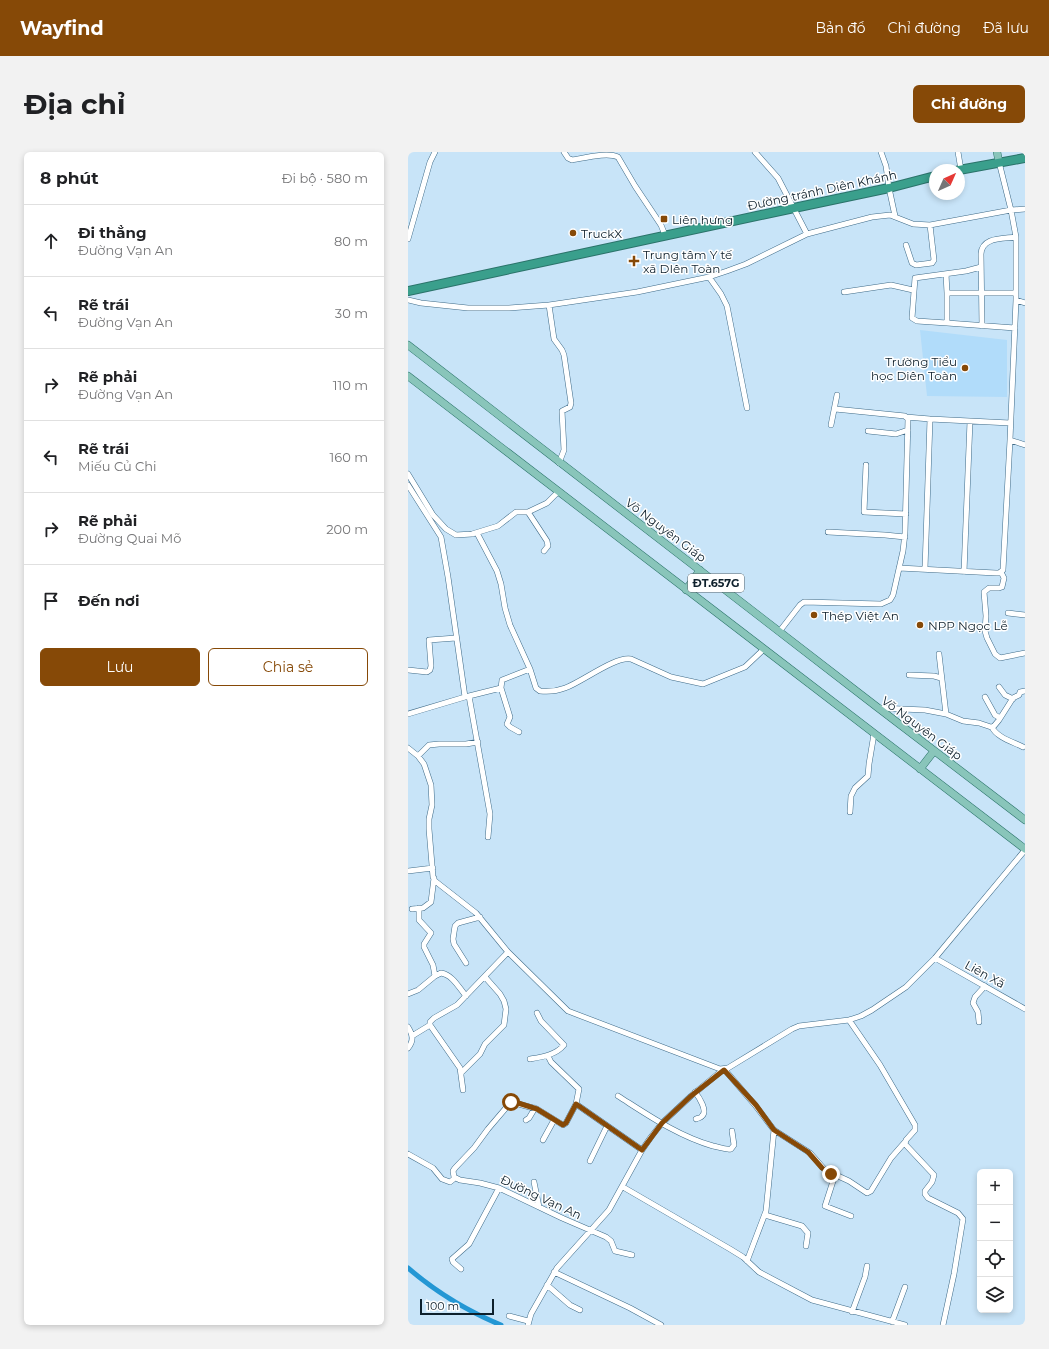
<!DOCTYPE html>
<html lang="vi">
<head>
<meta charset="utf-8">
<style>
	:root { --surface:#fff; --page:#f2f2f2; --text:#202124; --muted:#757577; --line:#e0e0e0; --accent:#864907 }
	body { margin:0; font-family:Montserrat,sans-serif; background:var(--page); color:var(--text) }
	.controls { position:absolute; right:12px; bottom:12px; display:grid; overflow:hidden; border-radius:6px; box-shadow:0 2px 6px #0003 }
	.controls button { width:36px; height:36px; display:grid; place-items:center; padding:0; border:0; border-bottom:1px solid var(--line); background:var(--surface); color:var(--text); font:20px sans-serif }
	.compass { position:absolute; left:521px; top:12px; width:36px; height:36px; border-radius:50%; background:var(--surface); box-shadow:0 2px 6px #0003; rotate:45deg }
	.scale { position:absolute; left:12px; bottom:10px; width:74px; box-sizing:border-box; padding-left:4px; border:2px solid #0e202c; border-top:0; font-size:11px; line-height:14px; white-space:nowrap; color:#0e202c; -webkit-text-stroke:3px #fff; paint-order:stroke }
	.stop { position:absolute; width:12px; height:12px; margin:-9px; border:3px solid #864907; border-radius:50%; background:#fff }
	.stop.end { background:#864907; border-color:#fff; box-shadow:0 1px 4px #0008 }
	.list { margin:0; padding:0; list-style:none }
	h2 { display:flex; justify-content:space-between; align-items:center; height:52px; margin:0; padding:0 16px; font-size:17px }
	h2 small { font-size:13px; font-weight:400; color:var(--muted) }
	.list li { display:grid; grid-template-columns:26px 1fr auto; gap:12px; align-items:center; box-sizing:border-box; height:72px; padding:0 16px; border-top:1px solid var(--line) }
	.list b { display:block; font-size:15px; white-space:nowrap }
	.list p { margin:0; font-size:13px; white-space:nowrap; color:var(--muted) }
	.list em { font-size:13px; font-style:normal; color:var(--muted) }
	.actions { display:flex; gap:8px; padding:12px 16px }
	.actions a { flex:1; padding:9px 0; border:1px solid var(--accent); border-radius:6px; text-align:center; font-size:14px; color:var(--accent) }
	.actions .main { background:var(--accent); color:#fff }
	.icon { flex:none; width:22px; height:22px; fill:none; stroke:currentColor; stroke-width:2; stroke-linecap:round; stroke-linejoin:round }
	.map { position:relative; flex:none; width:617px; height:1173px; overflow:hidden; border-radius:6px }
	header { display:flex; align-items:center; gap:24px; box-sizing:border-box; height:56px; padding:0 20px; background:var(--accent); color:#fff }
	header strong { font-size:19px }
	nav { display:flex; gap:22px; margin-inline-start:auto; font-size:14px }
	.intro { display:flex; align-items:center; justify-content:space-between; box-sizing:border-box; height:96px; padding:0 24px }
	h1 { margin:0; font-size:28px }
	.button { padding:10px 18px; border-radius:6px; background:var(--accent); color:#fff; font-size:14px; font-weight:700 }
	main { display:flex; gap:24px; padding:0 24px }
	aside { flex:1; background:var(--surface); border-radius:6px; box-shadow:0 2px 6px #0003 }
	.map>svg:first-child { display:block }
	.built { fill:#b1dcfa }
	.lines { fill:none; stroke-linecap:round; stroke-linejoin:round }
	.canal { stroke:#2497d4; stroke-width:5 }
	.minor-casing { stroke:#3f6b88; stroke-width:6 }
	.major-casing { stroke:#2b736a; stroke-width:8 }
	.highway-casing { stroke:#2b736a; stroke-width:10 }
	.minor { stroke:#fff; stroke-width:5 }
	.major { stroke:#89c5ba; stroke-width:7 }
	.highway { stroke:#3a9f8c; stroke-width:8 }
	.route { stroke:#864907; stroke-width:5 }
	.poi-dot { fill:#864907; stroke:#fff; stroke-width:1.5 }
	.labels { text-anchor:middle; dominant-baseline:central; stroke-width:3; stroke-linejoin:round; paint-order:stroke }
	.shield { fill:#fff; stroke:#56636b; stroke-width:1 }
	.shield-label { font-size:11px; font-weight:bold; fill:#0e202c }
	.street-label { font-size:12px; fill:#0e202c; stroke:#fff }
	.poi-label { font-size:12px; fill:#0e202c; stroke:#fff; text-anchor:start }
</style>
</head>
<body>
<header>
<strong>Wayfind</strong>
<nav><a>Bản đồ</a><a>Chỉ đường</a><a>Đã lưu</a></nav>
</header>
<div class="intro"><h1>Địa chỉ</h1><a class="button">Chỉ đường</a></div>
<main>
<aside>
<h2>8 phút<small>Đi bộ · 580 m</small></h2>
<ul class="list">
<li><svg class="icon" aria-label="ahead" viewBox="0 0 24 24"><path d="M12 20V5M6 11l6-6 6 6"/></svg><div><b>Đi thẳng</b><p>Đường Vạn An</p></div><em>80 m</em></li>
<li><svg class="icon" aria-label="left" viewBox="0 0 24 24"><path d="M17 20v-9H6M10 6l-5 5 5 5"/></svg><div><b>Rẽ trái</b><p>Đường Vạn An</p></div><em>30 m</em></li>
<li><svg class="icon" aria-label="right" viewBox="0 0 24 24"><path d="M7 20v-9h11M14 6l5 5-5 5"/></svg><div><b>Rẽ phải</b><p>Đường Vạn An</p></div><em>110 m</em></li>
<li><svg class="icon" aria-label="left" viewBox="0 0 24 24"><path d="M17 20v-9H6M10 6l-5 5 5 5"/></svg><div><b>Rẽ trái</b><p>Miếu Củ Chi</p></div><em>160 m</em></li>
<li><svg class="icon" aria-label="right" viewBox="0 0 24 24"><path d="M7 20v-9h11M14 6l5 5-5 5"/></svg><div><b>Rẽ phải</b><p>Đường Quai Mõ</p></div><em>200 m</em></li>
<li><svg class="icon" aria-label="arrive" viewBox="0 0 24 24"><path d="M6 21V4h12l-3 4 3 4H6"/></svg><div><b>Đến nơi</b></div></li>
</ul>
<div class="actions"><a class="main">Lưu</a><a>Chia sẻ</a></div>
</aside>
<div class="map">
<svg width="617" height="1173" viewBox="0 0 617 1173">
	<rect width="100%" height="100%" fill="#c8e4f8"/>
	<path class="built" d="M512 178 599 188V245L519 244Z"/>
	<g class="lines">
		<path class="canal" d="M0 1116C28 1140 59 1159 93 1173"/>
		<defs>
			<path id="minor" d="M156 0 160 6 164 8C177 6 199 0 210 5L227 34 253 73 257 83
				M347 0 370 26 399 82
				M473 0 478 14 481 36 487 64
				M550 0 553 18
				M591 10 603 58 608 85V148L602 288 617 293
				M0 87 22 10 27 0
				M498 93 504 111 508 113 524 111 526 108 522 73
				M538 122 539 141
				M301 125 313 142 319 154 339 256
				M436 140 483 133 505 138
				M0 148 13 151 60 156H101L141 153 229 140 301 125 319 119 338 112 399 82 464 65 482 63 505 72 522 73 603 58 617 57
				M608 148 617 151
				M141 153 146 187 154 198 156 203 163 251 162 255 154 259 156 298 151 311
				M539 171 509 169 504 166 507 126 558 119 573 115
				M574 174 573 102C574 85 594 87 608 85
				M607 176 539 171V141H608
				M498 265 522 267
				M423 273 429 243
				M460 279 488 282 500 278
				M458 313 456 360 498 362
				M0 322 25 363 38 377 48 383 64 382 90 374 108 360H120L139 351 151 339
				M0 333 33 385 40 425 57 545 0 562
				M120 360 139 389 140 394 136 399
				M420 380 477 383 497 385
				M491 416 588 421H591L595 418 602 288
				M517 417 522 267 602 271
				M556 420 562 269
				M593 420 596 426 594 435 591 436H581L576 440 578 464 577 479 579 486 587 502 592 506 617 501
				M600 461 617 463
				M371 480 392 453 396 450 473 452 482 448 485 443 495 399 497 381 500 267 497 264 427 257
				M531 502 538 562
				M122 517 128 536 132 539C141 540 149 539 157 536 174 530 207 504 223 507L263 525 295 532 337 515 356 497
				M0 518 19 520 22 518 23 514 21 488 48 486
				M501 523 526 524 533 526
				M591 535 597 543 605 547
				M93 536 102 565 99 572 102 575 111 580
				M61 544 82 662 80 685
				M57 545 93 536 94 528 122 517 102 473 97 456 93 432 89 419 69 381
				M577 545 587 563 592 566
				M471 556 517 558 538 562 555 569 571 571 583 575 586 574 591 568 605 546 611 543 612 540 617 539
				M584 575C588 585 605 590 615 595
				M0 596 10 604 16 612 23 633 24 653 21 667V677L25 725 27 729 68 761 100 800 160 859 312 917 320 916 384 877 391 874 441 868 453 864 464 858 498 835 527 806 617 698
				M10 604 21 593 31 592H58L70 590
				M442 660 443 644 447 636 460 624 461 612 466 582
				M0 719 25 716
				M11 756V768L23 781 16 792V795L25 813 27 824
				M4 757 15 756 23 750 26 726
				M527 806 617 857
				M58 811 46 792 45 787 47 774 50 771 72 765
				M0 842 10 838 27 824 33 821C45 823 51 836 58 844
				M441 868 472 913 507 973V978L498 988 497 992 526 1023 524 1030 517 1039V1042L520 1046 550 1061 555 1067 546 1122 535 1173
				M571 870 570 860 565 851 567 845 577 834
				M22 873 52 916 55 938
				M0 875C5 883 6 889 0 896
				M4 884 22 873V870L26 866 49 853 100 800
				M140 904 143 910 171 937 168 952
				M122 907C134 905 148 903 156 893L133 869 129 861
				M53 921 72 902 77 892 96 873 98 857 96 849 92 842 77 825
				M287 940C291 945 300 959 294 964 293 966 290 966 288 967
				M210 944C240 963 270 984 305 994 311 995 317 998 323 997L326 993 324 979
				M118 968 121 966 127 956
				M135 988 146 968
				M0 1002 25 1016 34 1027 42 1030 47 1026
				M182 1009 199 974
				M427 1023 417 1054 443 1064
				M126 1030 131 1055
				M215 1035 322 1097 335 1105 351 1120 404 1148 497 1173
				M357 1063 394 1074 400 1081 398 1094
				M224 1103 207 1099 203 1089 198 1085 154 1066 91 1036 72 1031 52 1028 46 1025 45 1019 47 1016 66 996 80 977 103 950 129 957 155 973 158 971 168 952 234 998
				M339 1109 358 1059 366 978
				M53 1117 45 1110 44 1107 61 1092 91 1036
				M146 1120 222 1156 253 1173
				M139 1133 162 1153 172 1158
				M444 1160 457 1125 459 1114
				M101 1164 120 1169
				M484 1170 497 1135
				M120 1173 123 1162 149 1116 201 1058 234 998 243 985 254 971 283 944 316 917 347 953 366 978 402 1001 417 1018 441 1029 459 1041 463 1039 483 1006 497 990"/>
			<path id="major" d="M589 0 591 10
				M0 193 469 555 617 668
				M0 224 617 697
				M278 438 292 418
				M512 617 526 599"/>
			<path id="highway" d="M551 18 617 6
				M0 139 386 56 481 36 527 24"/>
		</defs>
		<use href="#minor" class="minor-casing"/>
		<use href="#major" class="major-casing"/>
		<use href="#highway" class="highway-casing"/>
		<use href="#minor" class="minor"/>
		<use href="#major" class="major"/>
		<use href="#highway" class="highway"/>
	</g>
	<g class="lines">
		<path class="route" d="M103 950H107L129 957 155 973 158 971 168 952 234 998 254 971 283 944 316 918 348 953 366 978 400 1000 414 1016 423 1022"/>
	</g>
	<g class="poi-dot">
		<rect x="252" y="63" width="8" height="8" rx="2"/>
		<circle cx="165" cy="81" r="4"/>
		<path d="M224 103h4v4h4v4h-4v4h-4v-4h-4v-4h4z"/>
		<circle cx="557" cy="216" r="4"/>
		<circle cx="406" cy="463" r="4"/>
		<circle cx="512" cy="473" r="4"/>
	</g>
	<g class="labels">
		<rect class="shield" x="280" y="422" width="56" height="18" rx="3"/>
		<g class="shield-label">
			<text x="308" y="431">ĐT.657G</text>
		</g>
		<g class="street-label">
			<text transform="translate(414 38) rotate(-12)">Đường tránh Diên Khánh</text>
			<text transform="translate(258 378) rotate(37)">Võ Nguyên Giáp</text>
			<text transform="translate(514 576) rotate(37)">Võ Nguyên Giáp</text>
			<text transform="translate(577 822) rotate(29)">Liên Xã</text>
			<text transform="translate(133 1045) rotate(25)">Đường Vạn An</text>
		</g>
		<g class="poi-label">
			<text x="264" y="67">Liên hưng</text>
			<text x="173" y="81">TruckX</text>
			<text x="235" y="102">Trung tâm Y tế<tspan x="235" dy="14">xã DIên Toàn</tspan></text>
			<text x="549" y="209" text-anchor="end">Trường Tiểu<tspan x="549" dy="14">học Diên Toàn</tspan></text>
			<text x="414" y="463">Thép Việt An</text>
			<text x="520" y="473">NPP Ngọc Lễ</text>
		</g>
	</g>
</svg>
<div class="controls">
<button>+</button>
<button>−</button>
<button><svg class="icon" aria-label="locate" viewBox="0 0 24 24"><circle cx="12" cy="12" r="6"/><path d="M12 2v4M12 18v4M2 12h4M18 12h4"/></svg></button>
<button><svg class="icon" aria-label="layers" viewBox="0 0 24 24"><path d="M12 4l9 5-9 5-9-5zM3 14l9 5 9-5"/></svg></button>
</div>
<svg class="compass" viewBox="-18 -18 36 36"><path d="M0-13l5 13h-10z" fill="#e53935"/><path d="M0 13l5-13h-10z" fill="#757577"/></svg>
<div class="scale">100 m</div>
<div class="stop" style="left:103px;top:950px"></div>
<div class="stop end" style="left:423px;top:1022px"></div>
</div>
</main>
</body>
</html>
